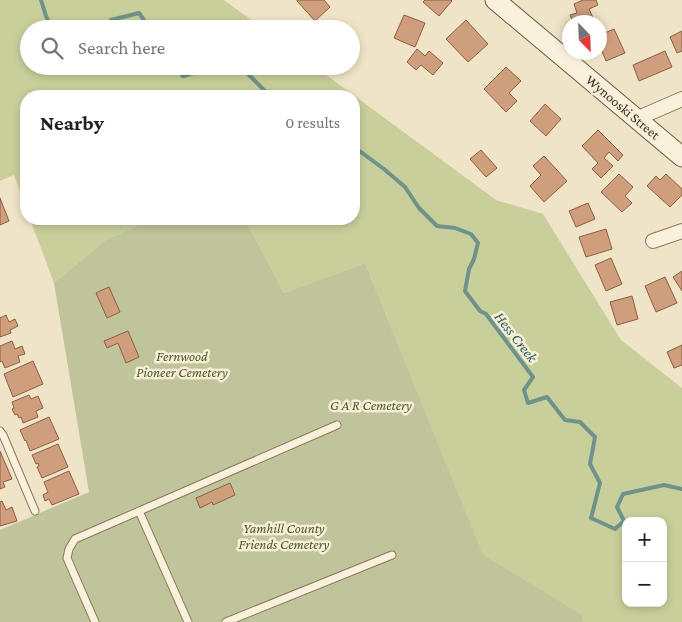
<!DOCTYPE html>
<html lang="en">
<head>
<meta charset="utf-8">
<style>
	:root { --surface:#fff; --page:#f2f2f2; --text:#202124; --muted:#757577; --line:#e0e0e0 }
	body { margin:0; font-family:"Crimson Pro",serif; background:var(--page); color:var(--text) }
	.controls { position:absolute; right:15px; bottom:15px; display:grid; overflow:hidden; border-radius:10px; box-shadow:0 2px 8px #0003 }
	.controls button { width:45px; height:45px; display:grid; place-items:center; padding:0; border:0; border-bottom:1px solid var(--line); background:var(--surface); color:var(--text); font:25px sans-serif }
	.compass { position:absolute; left:562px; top:15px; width:45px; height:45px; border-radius:50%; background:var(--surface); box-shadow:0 2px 8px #0003; rotate:157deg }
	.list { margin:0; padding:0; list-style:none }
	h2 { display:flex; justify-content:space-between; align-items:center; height:65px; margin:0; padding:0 20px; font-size:21px }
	h2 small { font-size:16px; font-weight:400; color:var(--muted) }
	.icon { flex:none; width:28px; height:28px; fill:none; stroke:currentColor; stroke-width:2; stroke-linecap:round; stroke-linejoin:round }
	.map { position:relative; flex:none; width:682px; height:622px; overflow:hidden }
	.search { position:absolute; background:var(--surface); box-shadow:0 2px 8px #0003; left:20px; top:20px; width:340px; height:55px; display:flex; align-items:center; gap:12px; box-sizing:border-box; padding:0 18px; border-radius:28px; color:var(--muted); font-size:19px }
	.panel { position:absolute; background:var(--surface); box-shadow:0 2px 8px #0003; left:20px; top:90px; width:340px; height:135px; border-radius:20px }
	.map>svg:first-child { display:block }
	.green { fill:#c9cf9b; fill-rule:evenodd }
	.cemetery { fill:#bfc49a }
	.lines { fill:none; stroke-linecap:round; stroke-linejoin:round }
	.stream { stroke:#6f938a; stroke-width:4 }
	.building { fill:#cf9f7d; stroke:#8d5f41 }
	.service-casing { stroke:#8d765c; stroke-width:9 }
	.minor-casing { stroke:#8d765c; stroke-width:16 }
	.secondary-casing { stroke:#6f573f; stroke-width:21 }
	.service { stroke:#faf1dc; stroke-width:7 }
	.minor { stroke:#faf1dc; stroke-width:14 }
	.secondary { stroke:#faf1dc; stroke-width:19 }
	.labels { text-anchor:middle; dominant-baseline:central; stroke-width:5; stroke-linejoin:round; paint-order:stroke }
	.street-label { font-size:14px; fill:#3d2e20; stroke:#f7eed8 }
	.park-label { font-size:14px; font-style:italic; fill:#4d5a26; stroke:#f7eed8 }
	.water-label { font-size:15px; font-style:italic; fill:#2f5d5a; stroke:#f7eed8 }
</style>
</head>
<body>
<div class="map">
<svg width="682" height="622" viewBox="0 0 682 622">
	<rect width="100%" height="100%" fill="#f0e4c8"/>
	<path class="green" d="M0 0H224L264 29H29V66H314L496 200 543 214 621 340 682 388V622H584L581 614 483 556 365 263 284 293 245 219H354V96H26V208L14 175 0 181ZM626 521H663V603H626Z
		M30 219H153L107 239 54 283Z"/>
	<path class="cemetery" d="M153 219H245L284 293 365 263 483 555 581 614 584 622H0V530L89 492 54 283 107 239Z"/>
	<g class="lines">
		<path class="stream" d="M41 0 46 16 52 29
			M109 29 111 20 139 13 150 29
			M176 66 183 76 218 66
			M240 66 270 96
			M354 147 384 169 405 187 419 208 437 226 455 228 471 234 478 243 474 259 469 269 465 291 480 311 486 314 533 377 524 390 528 403 547 397 565 420 580 422 595 437 590 464 600 483 591 518 615 529 624 521 617 507 623 494 664 485 682 489"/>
	</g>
	<path class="building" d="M297 0H324L330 7 315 21 297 1Z
		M425 0H451L452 1 439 16 423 2Z
		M583 0H596L598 5 589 9 595 22H573L570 15 577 13 574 4Z
		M404 15 425 23 415 47 394 38Z
		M466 20 488 44 468 62 446 39Z
		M614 29 625 53 606 61 600 46V35Z
		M682 31V51L677 53 670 37Z
		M417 49 425 56 429 51 443 63 433 75 421 65 416 70 407 62Z
		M665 51 672 67 639 81 633 65Z
		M506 67 521 81 509 93 517 101 506 112 484 89Z
		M545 104 561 119 546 136 530 121Z
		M598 130 623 155 618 161 609 152 604 158 613 166 601 178 592 169 598 163 582 146Z
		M481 150 497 168 486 177 470 159Z
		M544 156 567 181 544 202 530 186 541 175 533 166Z
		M619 174 633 187 625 196 632 203 622 212 601 192Z
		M666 174 682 189V195L670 207 647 186 656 176 660 180Z
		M0 198 9 221 0 225Z
		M588 203 595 219 576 227 569 211Z
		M606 229 612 249 586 257 579 237Z
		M611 258 622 284 606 291 595 265Z
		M682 271V291L673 277Z
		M665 277 677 303 656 312 645 286Z
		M109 287 120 312 107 318 96 293Z
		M632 296 638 319 617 325 610 302Z
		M6 315 9 322 15 319 18 326 10 330 11 333 0 337V318Z
		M128 331 139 357 126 363 118 343 107 348 104 341Z
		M12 341 15 349 22 346 25 354 18 356 20 362 5 368 2 361 0 362V346Z
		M682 345V365L674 368 667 352Z
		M33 361 43 384 13 397 4 374Z
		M29 395 31 399 38 396 43 408 36 411 38 417 23 423 21 417 19 418 17 414 15 415 12 409 14 408 12 402Z
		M49 417 59 439 30 451 26 440 25 441 20 430Z
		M58 444 68 467 42 478 37 467 39 466 38 463 36 464 32 455Z
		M0 451 12 479 3 482 5 487 0 489Z
		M69 471 79 494 52 505 49 499 45 501 43 495 48 492 44 482Z
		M230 483 235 495 213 505 212 502 200 508 196 498Z
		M2 501 6 510 12 507 17 521 0 526V502Z"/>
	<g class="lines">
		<defs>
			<path id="service" d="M0 431 3 435 35 511
				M139 511 188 622
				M95 622 67 558 69 549 75 539 337 425
				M226 622 392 555"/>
			<path id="minor" d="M636 119 682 99
				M653 241 682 231"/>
			<path id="secondary" d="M495 0 682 157"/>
		</defs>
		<use href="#service" class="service-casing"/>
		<use href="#minor" class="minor-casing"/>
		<use href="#secondary" class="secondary-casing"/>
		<use href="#service" class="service"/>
		<use href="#minor" class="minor"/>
		<use href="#secondary" class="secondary"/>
	</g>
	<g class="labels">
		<g class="street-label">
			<text transform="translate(623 107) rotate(40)">Wynooski Street</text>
		</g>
		<g class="park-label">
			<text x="182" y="356">Fernwood<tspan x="182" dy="16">Pioneer Cemetery</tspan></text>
			<text x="371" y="405">G A R Cemetery</text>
			<text x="284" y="528">Yamhill County<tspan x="284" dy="16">Friends Cemetery</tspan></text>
		</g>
		<g class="water-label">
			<text transform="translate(516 337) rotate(52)">Hess Creek</text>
		</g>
	</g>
</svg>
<div class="controls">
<button>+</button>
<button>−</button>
</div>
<svg class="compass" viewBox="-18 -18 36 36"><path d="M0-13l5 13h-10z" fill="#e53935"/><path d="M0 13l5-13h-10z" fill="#757577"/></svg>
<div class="search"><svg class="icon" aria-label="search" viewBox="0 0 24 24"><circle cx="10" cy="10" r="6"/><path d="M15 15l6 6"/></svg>Search here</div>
<section class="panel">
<h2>Nearby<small>0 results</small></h2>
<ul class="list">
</ul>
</section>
</div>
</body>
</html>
